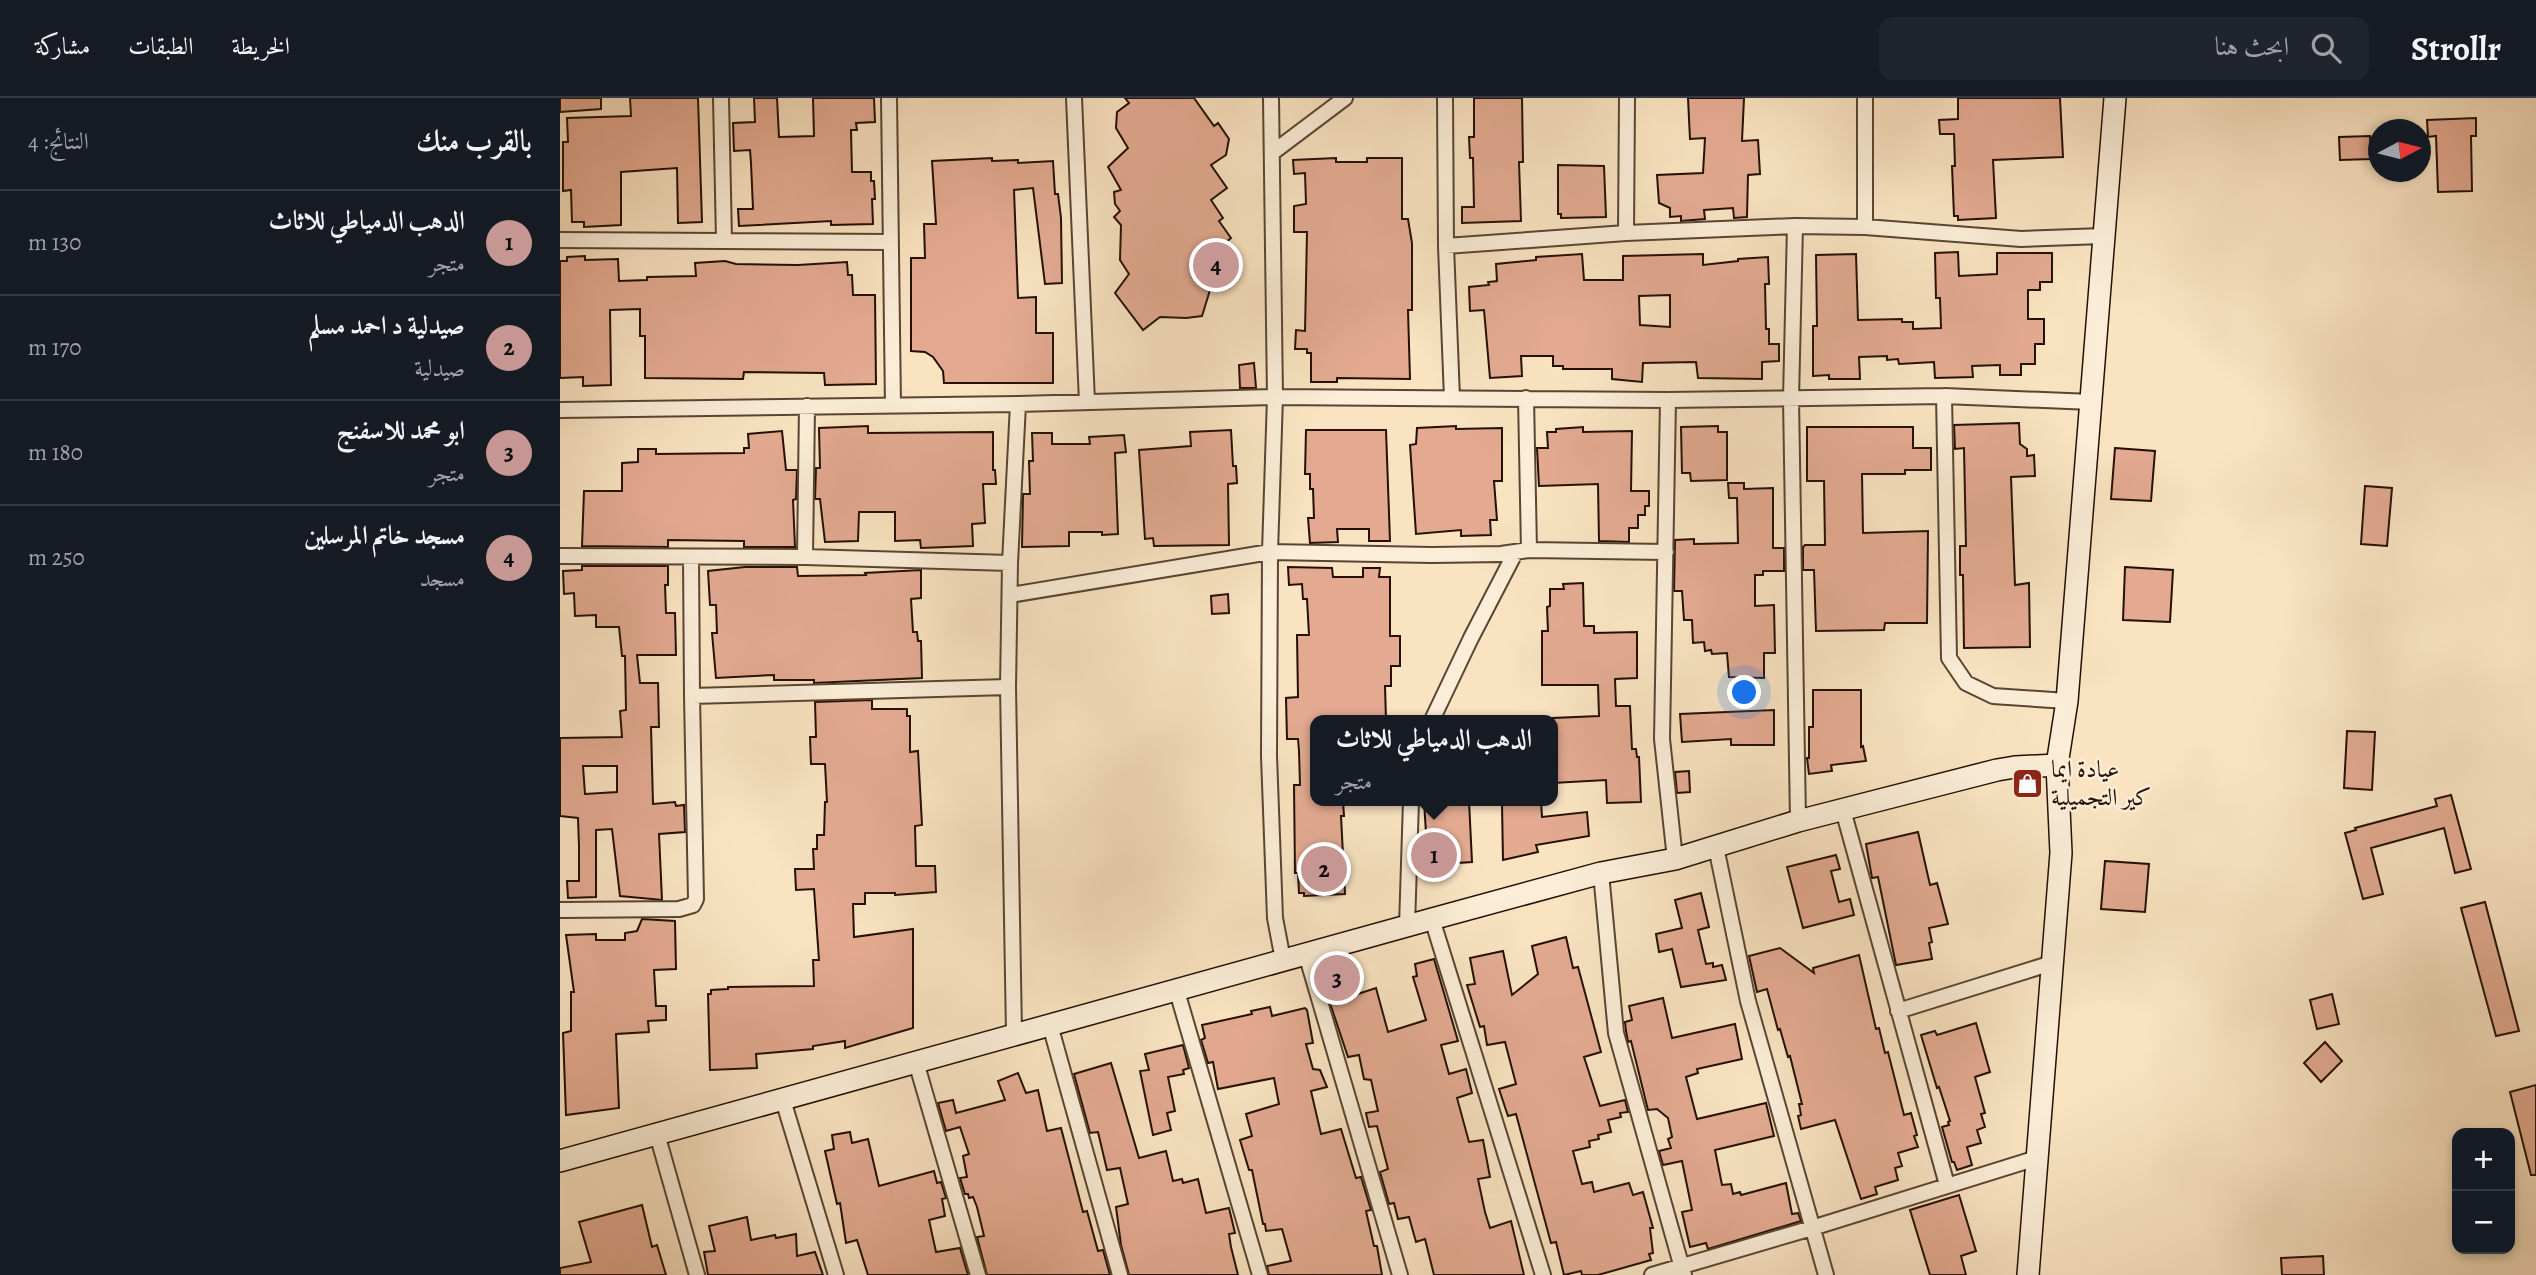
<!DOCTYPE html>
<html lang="ar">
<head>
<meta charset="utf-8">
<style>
	:root { --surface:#171b24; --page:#20242c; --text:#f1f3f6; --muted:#9ea1a6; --line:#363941; --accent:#c59692 }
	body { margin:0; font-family:Alegreya,Amiri,serif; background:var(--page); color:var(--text); direction:rtl }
	.controls { position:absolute; right:21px; bottom:21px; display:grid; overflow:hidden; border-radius:14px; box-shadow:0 4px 10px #0003 }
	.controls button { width:63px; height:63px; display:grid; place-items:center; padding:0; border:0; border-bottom:2px solid var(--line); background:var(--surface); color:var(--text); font:35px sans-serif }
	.compass { position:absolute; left:1808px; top:21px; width:63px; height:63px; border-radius:50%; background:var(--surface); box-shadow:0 4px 10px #0003; rotate:83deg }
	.you { position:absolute; left:1185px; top:595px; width:24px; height:24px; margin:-18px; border:5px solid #fff; border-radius:50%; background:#1a73e8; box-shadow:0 0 0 10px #1a73e833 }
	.badge { display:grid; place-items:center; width:46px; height:46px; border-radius:50%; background:var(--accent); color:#111; font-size:23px; font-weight:700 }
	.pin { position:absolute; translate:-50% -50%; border:4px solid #fff; box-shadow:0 2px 7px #0006 }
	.popup { position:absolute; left:750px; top:617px; width:248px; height:91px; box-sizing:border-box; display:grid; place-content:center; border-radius:14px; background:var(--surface); filter:drop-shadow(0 2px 5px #0005); font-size:23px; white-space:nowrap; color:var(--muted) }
	.popup b { font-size:26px; color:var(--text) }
	.popup::after { content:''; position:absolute; left:50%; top:100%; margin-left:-14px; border:14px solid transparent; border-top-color:var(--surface) }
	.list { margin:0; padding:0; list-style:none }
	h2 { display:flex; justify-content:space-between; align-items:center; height:91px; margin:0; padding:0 28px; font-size:30px }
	h2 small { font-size:23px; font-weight:400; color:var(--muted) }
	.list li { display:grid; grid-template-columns:46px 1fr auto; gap:21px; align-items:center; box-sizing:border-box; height:105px; padding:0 28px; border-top:2px solid var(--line) }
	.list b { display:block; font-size:26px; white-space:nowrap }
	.list p { margin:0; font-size:23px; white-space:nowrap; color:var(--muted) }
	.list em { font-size:23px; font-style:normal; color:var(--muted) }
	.icon { flex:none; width:38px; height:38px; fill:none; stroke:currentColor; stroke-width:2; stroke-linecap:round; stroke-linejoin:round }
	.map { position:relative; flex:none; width:1976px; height:1177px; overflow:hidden; direction:ltr }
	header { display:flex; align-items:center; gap:42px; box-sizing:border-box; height:98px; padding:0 35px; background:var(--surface); border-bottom:2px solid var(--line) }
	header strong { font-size:33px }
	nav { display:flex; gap:38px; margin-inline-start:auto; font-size:24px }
	.search { width:490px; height:63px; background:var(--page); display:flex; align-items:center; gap:18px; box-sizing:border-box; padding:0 24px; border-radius:14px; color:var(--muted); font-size:26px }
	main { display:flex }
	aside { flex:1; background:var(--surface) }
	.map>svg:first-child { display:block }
	.building { fill:#e3aa91; stroke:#241004; stroke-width:2; fill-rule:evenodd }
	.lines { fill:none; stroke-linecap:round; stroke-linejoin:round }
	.street-casing { stroke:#594533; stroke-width:18 }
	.secondary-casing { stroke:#241004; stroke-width:24 }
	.street { stroke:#fbedd7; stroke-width:14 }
	.secondary { stroke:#fbedd7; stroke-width:21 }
	.labels { text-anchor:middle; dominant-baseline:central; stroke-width:5; stroke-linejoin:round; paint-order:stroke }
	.poi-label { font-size:24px; fill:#241004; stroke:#fbedd7; text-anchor:start }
</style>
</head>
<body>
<header>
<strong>Strollr</strong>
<div class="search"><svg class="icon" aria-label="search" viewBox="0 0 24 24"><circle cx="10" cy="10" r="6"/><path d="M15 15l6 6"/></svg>ابحث هنا</div>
<nav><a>الخريطة</a><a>الطبقات</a><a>مشاركة</a></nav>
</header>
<main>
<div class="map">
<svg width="1976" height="1177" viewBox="0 0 1976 1177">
	<rect width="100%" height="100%" fill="#f9e3c1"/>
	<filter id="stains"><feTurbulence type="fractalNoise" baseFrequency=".00286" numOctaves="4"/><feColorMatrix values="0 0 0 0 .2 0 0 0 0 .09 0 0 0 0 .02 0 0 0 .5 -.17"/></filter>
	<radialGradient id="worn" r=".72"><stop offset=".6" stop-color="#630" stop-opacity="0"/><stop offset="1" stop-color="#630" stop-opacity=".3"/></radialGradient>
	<path class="building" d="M0 0H41V11L0 14Z
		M70 0H138L142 124 118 125 117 70 61 74V127L24 129V124H12L11 92 3 93V44H8L7 20 71 18Z
		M194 0H217L219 39 254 38 253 0H314L315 24 296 25 297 32H291L292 74H311V83H314L315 101H312L313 126 271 127V123L179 128 178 111H193L191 65 190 52 174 53 173 25 195 24Z
		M565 0H634L654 28 658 25 669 41 666 57 651 67 667 90 651 102 663 120 659 123 671 140 659 150 669 165 658 178 654 179 642 218 626 220 600 219 583 232 555 195 569 176 560 162 561 127 554 119 560 113 555 106 554 94 561 92 548 69 568 50 556 30 557 14 569 5Z
		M914 0H962L963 64H959L961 123 902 125V109H914L913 60H910L909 39H914Z
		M1128 0H1184L1182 43 1198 42 1200 76 1188 77 1187 119 1174 120 1173 110 1144 112 1145 121 1121 123V118L1110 119V110L1099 105 1097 77 1143 75 1145 40 1130 41Z
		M1398 0H1500L1503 59 1433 62 1436 120 1398 122V118H1394L1392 68H1395L1394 36H1380L1379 22 1398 21Z
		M1916 20V38H1911L1912 93 1878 94 1876 38 1868 39 1867 22Z
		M1810 38 1811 61 1780 62 1779 39Z
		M432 60V63L458 62V65L493 63 495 96H498L501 120 502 185 485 186 473 90 454 92 458 200 476 199V235H493V285H384L383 273 373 259 365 254 351 253V160H365L364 126H376L372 63Z
		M776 60V64H807V60H842V121H848L852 145V212H848L850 281 777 280V284H751V255H747V251H735L736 232 745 233 747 134H734V108L746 106 745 75 734 76 733 62Z
		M998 67 1044 68 1046 119 1001 120V116H998Z
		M1398 154 1399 178 1437 176V155H1492V184H1480V192H1468V221H1484V246H1475V266H1461V277H1440V267L1412 268 1413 279 1375 280 1374 264 1339 266 1338 261 1327 262V258L1299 259 1300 281H1269V277L1253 278V228H1257L1256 157 1296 156 1298 222 1342 221V224H1353V231L1381 230 1380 200H1376L1375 155Z
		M1022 156 1024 182H1063V158L1143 156V167L1178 163V161L1208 159 1209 186H1205L1206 231H1209V246H1219V263L1202 264V281L1138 280 1136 264 1083 265 1082 284 1052 281V271H1003V268H993V258H961L962 278 930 280 924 212 910 213 909 189 929 187 928 184 937 183 936 166 976 162V159ZM1110 197V229L1080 227 1079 198Z
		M25 158V162L58 161 59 183 87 182V179L136 178 135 165 165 163 176 166 238 167 287 164 288 177H292L293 197H315L316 286 265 287 264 275 184 274 183 281 85 280V238H80V211L50 212 51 287 23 288V279L0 280V163H7V159Z
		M694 265 696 290H680L679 267Z
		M1459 325 1460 346 1467 351V358L1474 357 1475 378 1451 379 1455 487 1469 485 1470 549 1404 550 1403 477H1400V448H1406L1404 350 1395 351 1394 327Z
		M308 328V335L433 334V372H435L436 386H423L425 425 412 426 413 448 361 450 360 442 335 443V414H299L298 443 265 444 260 401H255L256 370H260L259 330Z
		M896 328V331L942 330V383H934L937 422H930L931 437 901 438V432L856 436 850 347 856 346 857 330Z
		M1158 328V334H1167V382L1131 383 1130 375H1122L1121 329Z
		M1023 329V334L1072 333 1071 393H1089V408H1085V417H1078V430H1069V444L1039 443 1038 386 979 388 977 350H988L987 334H996V331Z
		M1247 329H1353V350H1371V372H1345V376H1302L1303 435 1368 433 1367 525H1325L1324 532 1256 533 1254 472H1243V449L1245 447H1265L1264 383H1247Z
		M671 332 673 368H676L677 385 668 386 669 447 594 448 593 440 585 441 579 352 631 348 630 334Z
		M746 332H826L830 443H809V431H777L778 444 750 445 748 420H754L753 391H750V376H745Z
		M222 333 226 372H237L236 401 233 402 235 449H184V443L108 442V449L22 448 24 393H62V365L78 364V351H96V356L184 355V350H189L188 336Z
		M472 335H492V346H530L529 339 564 337 566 354 555 355 558 436 542 437V434H509V448L462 449 463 396H470L469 363H473Z
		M1555 350 1595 353 1591 403 1551 401Z
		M1168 385H1184V391L1213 390V450H1224V473H1203V477H1195V508L1214 507 1215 555H1204V580L1169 579 1167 555 1152 556 1151 552 1145 553 1144 544 1133 545 1132 522H1124L1122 493H1114L1115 442 1134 441V446L1178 445 1177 400H1169Z
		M1805 388 1832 390 1827 448 1801 446Z
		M22 468H108V487H105L106 515H115L116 557H77L80 585H98L99 629H91L93 706 115 704 116 708 124 707 125 734 99 736 102 802 60 798 52 731 36 732V799L8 800 7 783H19V748L18 720 0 718V640L62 639 60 613 66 612 65 558H62L59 529H36V517L15 518 14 495 4 496 3 473 22 472ZM23 668H57V694L25 696Z
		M185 469H237L238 478 306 477 305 475 361 472V500L351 501 353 534H357L358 543H361L362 580 254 585V582H214V577L156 580 152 535H157L156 507H150L148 473Z
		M728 469 772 470 773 479H803V470H820L819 479H830V538H840V568H831V588H825L826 622H755V703H783L784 718H781L785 796 744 798V795H739L738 775H735L734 687H740L739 653 738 641H727L726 600 738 599 737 537H749L747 501H743L742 486 729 487Z
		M1565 469 1613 472 1610 524 1563 522Z
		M1023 485 1024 528H1034V535L1077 534V580L1055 581 1056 608H1070L1072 651H1076L1077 659H1079L1081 704 1047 705 1046 682 993 685V620L1039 618 1038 587H982V533H988L987 509 990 508V491H1004L1003 486Z
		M668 496 669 515 652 516 651 498Z
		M1253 592H1301V649L1303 648 1306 663 1271 667 1272 673 1249 676 1247 660H1249V629H1253Z
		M312 602V611H347V618H350V654L358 653 362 727 355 728 356 768H375L376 794 335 797V795H305V806H293L294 839 353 831V930L285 950V943L253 948V951L196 956 197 970 150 972 148 896H151V892L168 891V889L254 888 253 862H259L254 791 236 792 235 771H254L253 751H257V737H264L265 704H267L265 666H251L250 639H256L255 604Z
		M1214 612V647H1171V641L1122 644 1120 616Z
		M1787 633 1815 634 1812 692 1784 690Z
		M1129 673 1130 694 1117 695 1115 674Z
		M1891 697 1911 771 1895 775 1884 730 1811 750 1823 796 1803 801 1785 735 1796 732 1795 730 1877 708 1875 701Z
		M864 703H909L912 764 868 767Z
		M946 703H981L982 719 1027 714 1029 738 976 747 978 754 943 762 942 706H946Z
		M1358 734 1370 787 1377 785 1388 826 1369 830 1372 844 1369 845 1372 861 1336 867 1318 779 1312 780 1306 746Z
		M1276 757 1280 771 1271 773 1279 804 1290 801 1294 817 1243 830 1227 769Z
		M1545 763 1589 766 1585 814 1541 811Z
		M1141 795 1149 829 1138 832 1146 866 1153 865V869L1162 867 1166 882 1121 889 1112 851 1099 854 1096 836 1122 830 1115 802Z
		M1925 804 1959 933 1936 938 1901 810Z
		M82 821 115 823 116 871 94 872 96 908H106V922L88 923 89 934 56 936 59 1010 6 1017 3 935 11 933V894H14L6 837 36 836V842H65V835L77 833Z
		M1006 839 1013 870 1018 869 1041 954 1024 959 1040 1008 1065 1002 1068 1014 1060 1015 1061 1019 1048 1022 1051 1034 1038 1037 1039 1041 1029 1043 1030 1049 1013 1053 1022 1086 1032 1084 1034 1094 1069 1085 1073 1097 1083 1094 1093 1130H1090L1093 1155 1089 1156 1091 1162 1038 1177H1022L1021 1173 1004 1177 996 1144 991 1145 956 1016 948 1018 939 991 956 986 945 944 927 947 924 928 920 929 907 887 915 886 910 860 943 853 952 897 978 876 972 848Z
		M1220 850 1254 875 1253 870 1299 857 1316 931 1319 930 1325 955 1328 954 1344 1017 1351 1015 1357 1037 1354 1038 1358 1049 1338 1055 1342 1068 1335 1070 1338 1082 1315 1089 1317 1096 1301 1101 1275 1022 1241 1031 1238 1018 1241 1017 1239 1006H1242L1230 958 1228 959 1220 931 1218 932 1207 891 1197 894 1189 858Z
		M874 861 898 943 881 947 889 976 906 971 912 995 897 1000 909 1044 923 1042 930 1079 918 1081 925 1114 930 1130 951 1123 964 1177H874L865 1141 856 1144 849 1119 838 1121 834 1105 829 1106 820 1074 828 1071 817 1028 809 1029 806 1015 818 1013 811 982 804 981 799 957 788 959 770 905 816 890 828 934 866 922 853 879 857 878 855 866Z
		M1772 896 1779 926 1757 931 1750 902Z
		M1103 900 1112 940 1175 926 1182 961 1137 971 1138 975 1126 979 1137 1021 1206 1005 1214 1038 1155 1052 1162 1087 1171 1086 1173 1096 1180 1094 1181 1097 1226 1085 1232 1116 1238 1115 1241 1123 1148 1151 1146 1145 1130 1149 1122 1114 1132 1112 1122 1063 1103 1067 1099 1053 1111 1050 1108 1041 1112 1039 1108 1020 1097 1011 1088 1012 1071 943 1068 944 1066 933 1065 924 1072 922 1069 908Z
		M710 909 712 918 745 910 747 912 753 945 746 946 753 971 760 972 767 989 751 993 761 1036 781 1031 796 1080 801 1079 811 1112 806 1113 814 1148H817L822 1177H709L707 1168 731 1163 722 1131 706 1133 705 1126H703L692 1072H689L680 1042 692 1038 686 1016 719 1006 714 980 658 991 653 964 648 965 641 942 645 940 642 927 692 916 691 913Z
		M1416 925 1430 974 1415 979 1425 1015 1421 1016 1425 1029 1417 1032 1421 1045 1407 1049 1412 1067 1397 1072 1394 1064H1392L1382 1029 1389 1027 1388 1024 1390 1023 1379 989 1377 990 1361 937 1375 933 1377 937Z
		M1765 944 1782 963 1761 984 1744 965Z
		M623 947 629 970 623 972 624 976 608 979 615 1013 607 1015 611 1032 593 1037 580 973 589 972 585 956Z
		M551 965 579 1060 606 1053 613 1083 622 1081 623 1085 638 1081 646 1115 669 1110 675 1135 669 1136 671 1149 678 1177H569L561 1147 556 1109 568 1106 560 1070 547 1072 538 1034 530 1035 514 976Z
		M458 975 466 995 478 992 487 1033 501 1030 523 1114 527 1113 538 1153 543 1152 550 1177H427L417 1139 424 1138 417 1109 413 1099 409 1100 408 1096H405L400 1080 407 1079 403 1058 409 1056 400 1029 386 1033 378 1005 393 1002 396 1015 445 1002 438 983Z
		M1976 987V1077H1971L1950 994Z
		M290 1034 292 1045 308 1041 319 1088 374 1073 377 1085 381 1084 386 1100 382 1101 385 1118 369 1122 376 1154 400 1150 408 1177H308L297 1142 286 1145 280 1105 277 1106 265 1053 274 1051 272 1037Z
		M1399 1097 1416 1153 1401 1158 1406 1177H1370L1350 1112Z
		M82 1107 92 1149 97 1147 106 1177H0V1170L31 1164 19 1124Z
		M187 1119 191 1142 215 1137 216 1140 236 1136 237 1158 255 1154 263 1177H148L144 1154 155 1153 149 1128Z
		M1763 1158 1764 1177H1722L1721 1160Z"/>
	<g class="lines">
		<defs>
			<path id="street" d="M161 0 164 142
				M329 0 333 308
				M514 0 527 304
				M711 0 715 299 710 454 709 658 715 820 723 862
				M885 0 886 148 892 300
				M712 55 785 0
				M1305 129V0
				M1066 135 1235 128
				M0 142 331 144
				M886 148 1066 135 1067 0
				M1384 298 1389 560 1406 585 1433 598 1507 603
				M966 300 969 452
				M1108 302 1102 641 1115 761
				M0 312 458 306 715 299 1108 302 1384 298 1532 304
				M0 458 245 459 450 465
				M131 459 132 598 448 589
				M245 459 247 308
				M450 497 710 454 872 457 941 456 969 452 1106 454
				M872 622 911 540 955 455
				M1283 712 1387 1087
				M1238 723 1231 301 1235 128 1305 129 1461 141 1543 138
				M1156 749 1188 903 1266 1177
				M1041 775 1056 935 1124 1177
				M0 812 119 811 133 807 136 801 132 598
				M872 821 983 1177
				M847 828 851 703
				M746 856 840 1177
				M616 890 700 1177
				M1338 913 1492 865
				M490 927 560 1177
				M454 936 448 589 450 465 458 306
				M356 964 418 1177
				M223 1002 276 1177
				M97 1036 137 1177
				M1092 1177 1252 1130 1477 1060"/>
			<path id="secondary" d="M0 1063 872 821 1041 775 1115 761 1238 723 1437 672 1455 669 1497 667
				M1468 1177 1501 755 1497 667 1507 603 1555 0"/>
		</defs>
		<use href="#street" class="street-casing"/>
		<use href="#secondary" class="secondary-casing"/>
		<use href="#street" class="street"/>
		<use href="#secondary" class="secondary"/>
	</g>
	<defs>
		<symbol id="shop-square" viewBox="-11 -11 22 22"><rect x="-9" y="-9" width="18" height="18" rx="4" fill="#8f2418" stroke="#fbedd7"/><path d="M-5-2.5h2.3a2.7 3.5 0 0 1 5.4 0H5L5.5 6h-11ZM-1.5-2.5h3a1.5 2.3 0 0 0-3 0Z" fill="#fff"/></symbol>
	</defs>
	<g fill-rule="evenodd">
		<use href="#shop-square" x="1450" y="668" width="35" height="35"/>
	</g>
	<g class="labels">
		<g class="poi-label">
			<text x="1491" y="671">عيادة ايما<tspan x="1491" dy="28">كير التجميلية</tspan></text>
		</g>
	</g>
	<rect width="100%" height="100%" filter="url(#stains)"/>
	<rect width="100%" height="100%" fill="url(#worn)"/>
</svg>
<div class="controls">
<button>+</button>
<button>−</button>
</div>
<svg class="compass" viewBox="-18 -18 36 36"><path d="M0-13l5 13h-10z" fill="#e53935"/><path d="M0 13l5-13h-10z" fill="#9ea1a6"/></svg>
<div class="you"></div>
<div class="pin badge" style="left:874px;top:757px">1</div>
<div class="popup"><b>الدهب الدمياطي للاثاث</b>متجر</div>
<div class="pin badge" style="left:764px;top:771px">2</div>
<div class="pin badge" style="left:777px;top:880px">3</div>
<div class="pin badge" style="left:656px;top:167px">4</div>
</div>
<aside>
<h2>بالقرب منك<small>النتائج: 4</small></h2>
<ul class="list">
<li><span class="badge">1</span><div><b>الدهب الدمياطي للاثاث</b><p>متجر</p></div><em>130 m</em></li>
<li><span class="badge">2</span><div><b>صيدلية د احمد مسلم</b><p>صيدلية</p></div><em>170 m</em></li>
<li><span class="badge">3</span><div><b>ابو محمد للاسفنج</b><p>متجر</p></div><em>180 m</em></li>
<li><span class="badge">4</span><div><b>مسجد خاتم المرسلين</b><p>مسجد</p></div><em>250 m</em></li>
</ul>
</aside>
</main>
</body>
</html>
